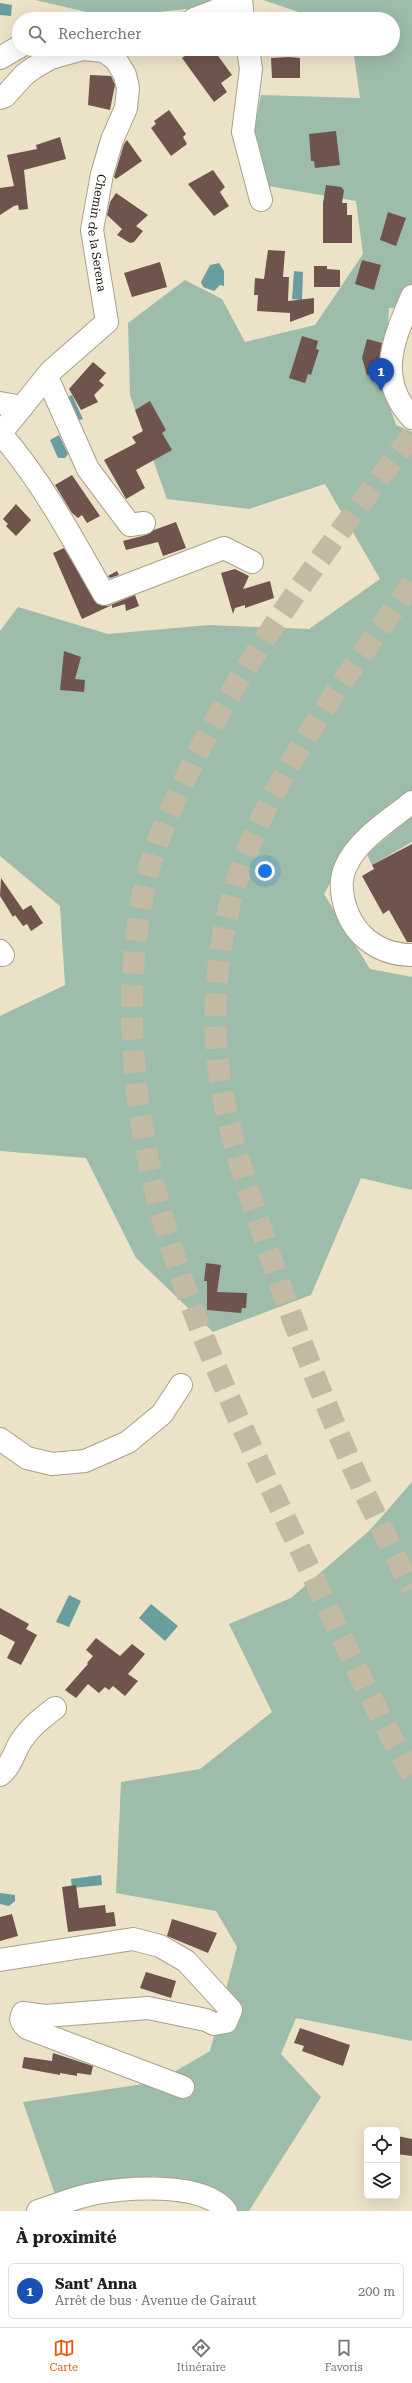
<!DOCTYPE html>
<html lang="fr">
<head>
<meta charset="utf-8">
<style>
	:root { --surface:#fff; --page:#f6f6f6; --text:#202124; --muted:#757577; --line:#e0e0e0; --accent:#ea580c }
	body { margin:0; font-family:"Roboto Serif",serif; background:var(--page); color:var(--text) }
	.controls { position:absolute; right:12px; bottom:12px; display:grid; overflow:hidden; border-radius:6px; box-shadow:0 4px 16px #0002 }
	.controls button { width:36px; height:36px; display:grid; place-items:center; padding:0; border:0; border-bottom:1px solid var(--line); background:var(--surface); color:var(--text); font:20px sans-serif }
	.you { position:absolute; left:265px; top:871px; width:14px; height:14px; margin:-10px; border:3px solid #fff; border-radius:50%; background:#1a73e8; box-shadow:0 0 0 6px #1a73e833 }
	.badge { display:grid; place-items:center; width:26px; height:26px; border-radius:50%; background:var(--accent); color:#fff; font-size:13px; font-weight:700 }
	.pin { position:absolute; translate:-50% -33px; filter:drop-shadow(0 1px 2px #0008) }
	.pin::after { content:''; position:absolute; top:21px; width:14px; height:12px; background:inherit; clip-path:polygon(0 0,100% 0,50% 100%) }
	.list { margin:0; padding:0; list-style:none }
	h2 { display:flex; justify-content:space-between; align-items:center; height:52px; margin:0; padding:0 16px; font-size:17px }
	h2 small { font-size:13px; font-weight:400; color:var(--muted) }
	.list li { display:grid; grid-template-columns:26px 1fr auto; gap:12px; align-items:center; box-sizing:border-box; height:56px; margin:0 8px 8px; padding:0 8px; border:1px solid var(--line); border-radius:6px }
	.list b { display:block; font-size:15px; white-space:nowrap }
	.list p { margin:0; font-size:13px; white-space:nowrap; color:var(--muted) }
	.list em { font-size:13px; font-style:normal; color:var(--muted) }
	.icon { flex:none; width:22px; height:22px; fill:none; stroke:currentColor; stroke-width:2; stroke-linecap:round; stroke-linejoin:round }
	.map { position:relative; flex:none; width:412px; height:2211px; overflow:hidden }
	.search { position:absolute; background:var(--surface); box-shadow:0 4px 16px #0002; left:12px; right:12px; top:12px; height:44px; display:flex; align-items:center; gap:10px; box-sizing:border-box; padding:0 14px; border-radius:22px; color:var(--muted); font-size:15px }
	.sheet { height:116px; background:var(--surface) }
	nav { display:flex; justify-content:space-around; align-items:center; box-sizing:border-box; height:56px; border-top:1px solid var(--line); background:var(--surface); font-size:11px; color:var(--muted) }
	nav a { display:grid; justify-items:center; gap:2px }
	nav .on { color:var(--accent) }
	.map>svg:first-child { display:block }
	.green { fill:#9dbcaa }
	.water { fill:#699e9f }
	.building { fill:#6e544c }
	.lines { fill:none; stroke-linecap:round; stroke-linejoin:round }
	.highway-tunnel { stroke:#c2baa3; stroke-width:22; stroke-dasharray:22 11; stroke-linecap:butt }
	.minor-casing { stroke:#aaa088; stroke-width:24 }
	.minor { stroke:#fff; stroke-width:22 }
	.labels { text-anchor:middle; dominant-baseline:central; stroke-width:4; stroke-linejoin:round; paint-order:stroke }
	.street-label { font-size:12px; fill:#1b180e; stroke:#fff }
</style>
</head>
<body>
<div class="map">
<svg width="412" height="2211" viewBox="0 0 412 2211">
	<rect width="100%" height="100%" fill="#ece2c8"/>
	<path class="green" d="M35 0H213L203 7 142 14 91 13Z
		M263 0H412V307L389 308 384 390 396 425 412 432V793L352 844 324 894 370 969 412 977V1190L361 1178 311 1295 213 1332 136 1258 86 1158 0 1151V1016L65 985 60 906 0 856V631L18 607 108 634 209 625 309 629 380 579 325 484 249 509 167 499 130 395 128 323 185 280 222 299 245 342 315 325 363 254 356 201 268 186 254 130 261 95 360 98 353 49H393V19H319Z
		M412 816V842L372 865 367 854Z
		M412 1482V2041L296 2018 281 2054 321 2097 249 2211H226L155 2176 57 2200 23 2102 157 2082 210 2051 237 1947 216 1911 116 1893 121 1782 200 1769 272 1712 229 1624 291 1598 370 1530Z"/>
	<path class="water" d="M0 3 12 5 11 16 0 15Z
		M219 263 224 271V286L220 285 214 291 203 287 201 282 210 265Z
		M294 271 303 272 302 300 292 299Z
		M72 395 83 419 74 421 63 399Z
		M59 435 68 454 65 458H58L50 440Z
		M69 1595 81 1601 69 1627 56 1622Z
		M151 1604 178 1626 165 1641 139 1618Z
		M101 1875 102 1885 72 1888 71 1879Z
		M0 1893 15 1895V1901L9 1906 0 1904Z"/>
	<path class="building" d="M194 49H213L232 75 221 83 227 92 214 102 182 58Z
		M289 57 300 58V78H272L271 58Z
		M90 75 111 76 113 80 115 85 110 110 88 105Z
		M169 110 186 134 183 137 187 144 171 156 151 128 156 124 154 121Z
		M336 131 340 165 315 168 314 161H311L309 134Z
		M60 137 66 159 24 170 28 209 19 210 18 205 14 206 0 215V188L14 186 7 155 37 149 36 145Z
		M127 140 142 161 116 179 114 177 124 144Z
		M213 170 225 187 220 192 229 206 214 216 188 184Z
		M326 185 341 187 344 190 342 203H347V215H352V243H323V203Z
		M116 193 148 215 136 226 143 231 134 242 130 243 117 235 122 229 107 215 110 202Z
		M388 212 406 218 396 246 380 240Z
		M268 250 285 251 283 277H289L288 301 314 298V313L290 322V313L257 311 258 295H254L255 278 264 279Z
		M362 260 381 265 374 290 355 284Z
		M160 262 167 287 132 297 124 273Z
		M314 266H327V269L340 270V287H314Z
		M302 336 318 341 316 349 319 350 311 375 308 374 305 383 289 378Z
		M367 339 382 343 379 371 367 375 362 358Z
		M93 362 106 373 99 381 104 385 94 395 98 402 81 410 69 389Z
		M150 401 166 430 162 433 172 450 136 470 145 488 126 499 104 460 136 443 132 437 143 431 135 410Z
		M72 475 100 516 87 523 82 515 78 518 72 513 55 485Z
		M16 504 31 520 16 536 6 526 8 524 3 519Z
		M176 522 186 548 163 556 158 542 126 550 123 541 146 535 154 530Z
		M64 548 97 604 108 606 135 595 139 606 126 611 125 604 112 608V605L82 619 53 553Z
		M235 569 249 576 243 589 270 581 274 598 245 608V605L235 608 233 614 221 573Z
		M117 571 119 575 110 578 108 576Z
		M64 651 81 657 75 679 85 680 84 692 60 690Z
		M412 844V942H407L389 910 383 914 362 876 374 869 372 865Z
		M1 878 23 910 31 905 43 923 31 931 27 924 23 926 15 915 13 917 0 896Z
		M206 1263 221 1265 217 1292 247 1293 246 1308H242L241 1313 207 1310V1281H204Z
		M0 1608 29 1624 26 1629 37 1635 21 1665 7 1658 15 1642 0 1634Z
		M96 1638 120 1656 132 1644 145 1654 128 1674 138 1681 125 1696 113 1686 109 1690 105 1687 99 1693 88 1684 76 1698 65 1690 88 1664 87 1663 93 1656 86 1650Z
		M76 1885 79 1908 105 1905 106 1913 114 1912 116 1926 68 1932 62 1887Z
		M12 1914 18 1936 0 1941V1917Z
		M172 1919 217 1933 208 1953 167 1936Z
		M146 1972 176 1981 171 1998 140 1988Z
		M300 2028 350 2045 343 2066 302 2051 304 2046 294 2043Z
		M53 2053 93 2066 91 2075 77 2073V2076L60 2073V2075L22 2068 24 2057 52 2061Z
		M397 2136 412 2139V2156L397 2154Z"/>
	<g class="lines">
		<path class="highway-tunnel" d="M412 435C335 538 256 640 197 754 181 787 164 821 153 856 138 903 133 953 132 1002 130 1198 214 1370 297 1543 334 1620 369 1700 412 1775
			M412 583C355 665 292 747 252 839 225 902 212 974 216 1043 220 1106 241 1170 261 1229 288 1311 320 1392 354 1470 372 1510 393 1550 412 1589"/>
		<defs>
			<g id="minor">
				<path d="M241 0 243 19"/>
				<path d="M194 19 215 11 233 0"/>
				<path d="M248 49 251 69 243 132 261 200"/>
				<path d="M0 58 19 47"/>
				<path id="s1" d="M0 98 5 96 24 75 35 67 51 58 83 49 104 51 116 60 125 75 128 88 126 108 112 140 102 174 92 230 107 322 51 371 0 434"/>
				<path d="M412 296C394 339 375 378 412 418"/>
				<path d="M47 377 88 469 130 525 144 523"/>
				<path d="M0 403 22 407"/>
				<path d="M0 433C42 481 73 539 104 594L224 548 252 562"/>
				<path d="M412 802C390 820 358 839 346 866 341 877 341 886 343 898 350 933 377 955 412 955"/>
				<path d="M0 951 3 955"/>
				<path d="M0 1439 27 1458 52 1464 85 1461 128 1442 162 1414 181 1385"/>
				<path d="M0 1775C11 1767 14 1752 21 1741 30 1727 42 1718 55 1708"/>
				<path d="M0 1960 133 1939 160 1946 186 1961 231 2010 226 2022 214 2024 206 2020 148 2008 45 2016 23 2013C19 2020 22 2023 27 2028L183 2087"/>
				<path d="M38 2211C54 2206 71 2199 88 2195 122 2187 203 2181 226 2211"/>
			</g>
		</defs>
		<use href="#minor" class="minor-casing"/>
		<use href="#minor" class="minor"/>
	</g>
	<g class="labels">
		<g class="street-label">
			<text stroke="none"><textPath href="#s1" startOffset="316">Chemin de la Serena</textPath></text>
		</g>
	</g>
</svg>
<div class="controls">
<button><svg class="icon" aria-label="locate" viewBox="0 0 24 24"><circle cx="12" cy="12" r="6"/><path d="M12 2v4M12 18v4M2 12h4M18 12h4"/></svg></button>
<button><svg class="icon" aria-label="layers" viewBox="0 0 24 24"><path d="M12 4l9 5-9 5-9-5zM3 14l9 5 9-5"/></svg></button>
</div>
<div class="you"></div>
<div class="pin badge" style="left:381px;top:391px;background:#1a4fb4">1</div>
<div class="search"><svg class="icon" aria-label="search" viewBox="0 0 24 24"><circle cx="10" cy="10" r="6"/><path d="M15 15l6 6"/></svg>Rechercher</div>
</div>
<section class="sheet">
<h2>À proximité<small></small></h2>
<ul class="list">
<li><span class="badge" style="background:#1a4fb4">1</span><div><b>Sant' Anna</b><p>Arrêt de bus · Avenue de Gairaut</p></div><em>200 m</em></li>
</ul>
</section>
<nav>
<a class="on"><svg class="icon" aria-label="map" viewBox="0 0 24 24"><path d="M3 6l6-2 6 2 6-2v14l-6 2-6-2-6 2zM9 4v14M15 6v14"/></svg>Carte</a>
<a><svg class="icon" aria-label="directions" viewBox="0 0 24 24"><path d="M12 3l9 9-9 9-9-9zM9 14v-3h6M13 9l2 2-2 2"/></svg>Itinéraire</a>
<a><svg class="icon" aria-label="saved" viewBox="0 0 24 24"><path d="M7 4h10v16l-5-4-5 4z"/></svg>Favoris</a>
</nav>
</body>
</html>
